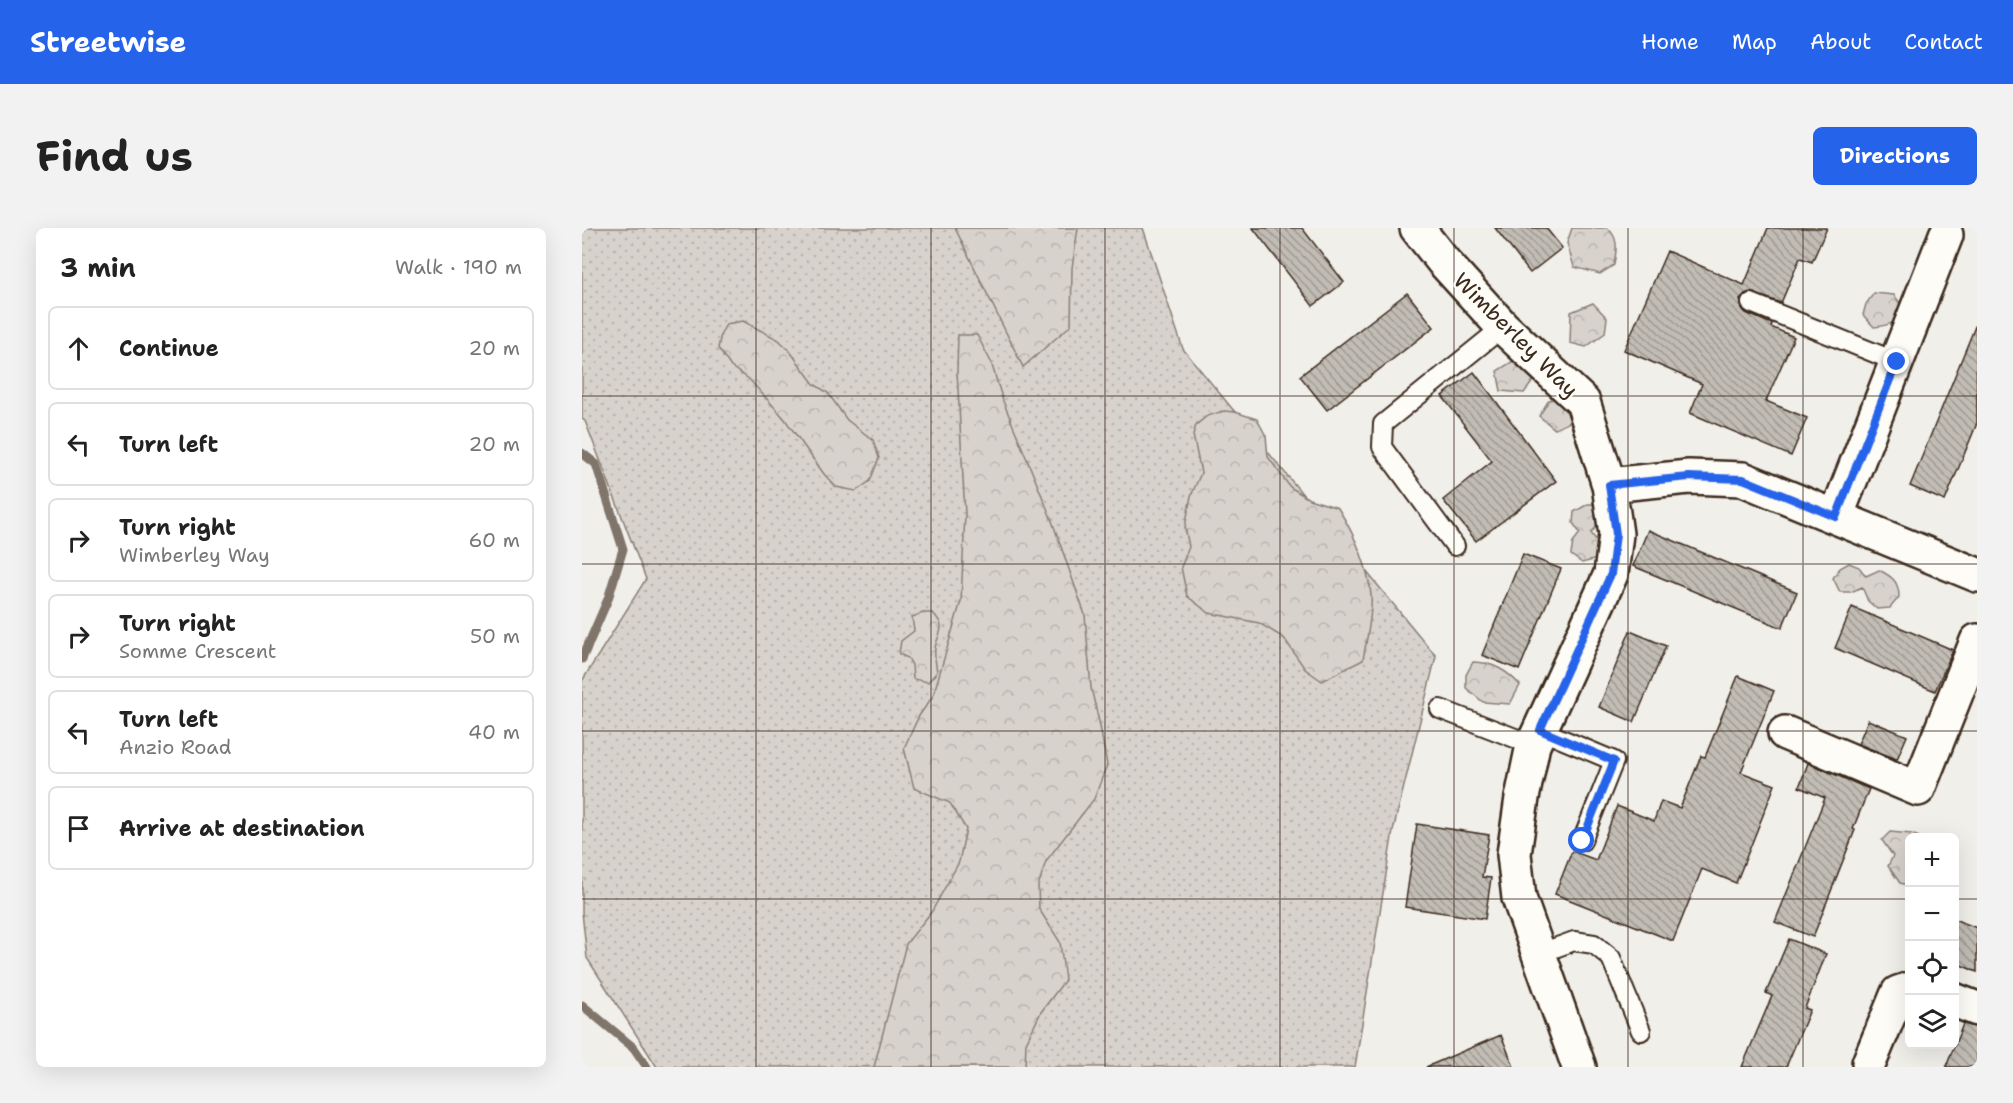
<!DOCTYPE html>
<html lang="en">
<head>
<meta charset="utf-8">
<style>
	:root { --surface:#fff; --page:#f2f2f2; --text:#222; --muted:#767676; --line:#e0e0e0; --accent:#2563eb }
	body { margin:0; font-family:"Shantell Sans",sans-serif; background:var(--page); color:var(--text) }
	.controls { position:absolute; right:18px; bottom:18px; display:grid; overflow:hidden; border-radius:9px; box-shadow:0 6px 24px #0002 }
	.controls button { width:54px; height:54px; display:grid; place-items:center; padding:0; border:0; border-bottom:2px solid var(--line); background:var(--surface); color:var(--text); font:30px sans-serif }
	.stop { position:absolute; width:18px; height:18px; margin:-14px; border:4px solid #2563eb; border-radius:50%; background:#fff }
	.stop.end { background:#2563eb; border-color:#fff; box-shadow:0 2px 6px #0008 }
	.list { margin:0; padding:0; list-style:none }
	h2 { display:flex; justify-content:space-between; align-items:center; height:78px; margin:0; padding:0 24px; font-size:26px }
	h2 small { font-size:20px; font-weight:400; color:var(--muted) }
	.list li { display:grid; grid-template-columns:39px 1fr auto; gap:18px; align-items:center; box-sizing:border-box; height:84px; margin:0 12px 12px; padding:0 12px; border:2px solid var(--line); border-radius:9px }
	.list b { display:block; font-size:22px; white-space:nowrap }
	.list p { margin:0; font-size:20px; white-space:nowrap; color:var(--muted) }
	.list em { font-size:20px; font-style:normal; color:var(--muted) }
	.icon { flex:none; width:33px; height:33px; fill:none; stroke:currentColor; stroke-width:2; stroke-linecap:round; stroke-linejoin:round }
	.map { position:relative; flex:none; width:1395px; height:839px; overflow:hidden; border-radius:9px }
	header { display:flex; align-items:center; gap:36px; box-sizing:border-box; height:84px; padding:0 30px; background:var(--accent); color:#fff }
	header strong { font-size:28px }
	nav { display:flex; gap:33px; margin-inline-start:auto; font-size:21px }
	.intro { display:flex; align-items:center; justify-content:space-between; box-sizing:border-box; height:144px; padding:0 36px }
	h1 { margin:0; font-size:42px }
	.button { padding:15px 27px; border-radius:9px; background:var(--accent); color:#fff; font-size:21px; font-weight:700 }
	main { display:flex; gap:36px; padding:0 36px }
	aside { flex:1; background:var(--surface); border-radius:9px; box-shadow:0 6px 24px #0002 }
	.map>svg:first-child { display:block }
	.grass { fill:url(#grass-dots); stroke:#897e75; stroke-width:1.5 }
	.forest { fill:url(#forest-crowns); stroke:#897e75; stroke-width:1.5 }
	.lines { fill:none; stroke-linecap:round; stroke-linejoin:round }
	.stream { stroke:#80746b; stroke-width:9 }
	.building { fill:url(#building-back-hatch); stroke:#3b2a1e; stroke-width:1.5 }
	.lane-casing { stroke:#3b2a1e; stroke-width:22 }
	.street-casing { stroke:#3b2a1e; stroke-width:38 }
	.lane { stroke:#fdfcf7; stroke-width:18 }
	.street { stroke:#fdfcf7; stroke-width:33 }
	.route { stroke:#2563eb; stroke-width:8 }
	.grid { fill:none; stroke:#3b2a1e; stroke-width:1.5; stroke-opacity:0.55 }
	.labels { text-anchor:middle; dominant-baseline:central; stroke-width:4.5; stroke-linejoin:round; paint-order:stroke }
	.street-label { font-size:22px; fill:#3b2a1e; stroke:#fdfcf7 }
</style>
</head>
<body>
<header>
<strong>Streetwise</strong>
<nav><a>Home</a><a>Map</a><a>About</a><a>Contact</a></nav>
</header>
<div class="intro"><h1>Find us</h1><a class="button">Directions</a></div>
<main>
<aside>
<h2>3 min<small>Walk · 190 m</small></h2>
<ul class="list">
<li><svg class="icon" aria-label="ahead" viewBox="0 0 24 24"><path d="M12 20V5M6 11l6-6 6 6"/></svg><div><b>Continue</b></div><em>20 m</em></li>
<li><svg class="icon" aria-label="left" viewBox="0 0 24 24"><path d="M17 20v-9H6M10 6l-5 5 5 5"/></svg><div><b>Turn left</b></div><em>20 m</em></li>
<li><svg class="icon" aria-label="right" viewBox="0 0 24 24"><path d="M7 20v-9h11M14 6l5 5-5 5"/></svg><div><b>Turn right</b><p>Wimberley Way</p></div><em>60 m</em></li>
<li><svg class="icon" aria-label="right" viewBox="0 0 24 24"><path d="M7 20v-9h11M14 6l5 5-5 5"/></svg><div><b>Turn right</b><p>Somme Crescent</p></div><em>50 m</em></li>
<li><svg class="icon" aria-label="left" viewBox="0 0 24 24"><path d="M17 20v-9H6M10 6l-5 5 5 5"/></svg><div><b>Turn left</b><p>Anzio Road</p></div><em>40 m</em></li>
<li><svg class="icon" aria-label="arrive" viewBox="0 0 24 24"><path d="M6 21V4h12l-3 4 3 4H6"/></svg><div><b>Arrive at destination</b></div></li>
</ul>
</aside>
<div class="map">
<svg width="1395" height="839" viewBox="0 0 1395 839">
	<defs>
		<pattern id="grass-dots" width="8" height="8" patternUnits="userSpaceOnUse" patternTransform="scale(1.5)"><rect width="8" height="8" fill="#d7d2cc"/><path d="M2 2h.1M6 6h.1" fill="none" stroke="#b9b4af" stroke-width="1.8" stroke-linecap="round"/></pattern>
		<pattern id="forest-crowns" width="20" height="18" patternUnits="userSpaceOnUse" patternTransform="scale(1.5)"><rect width="20" height="18" fill="#d7d2cc"/><path d="M2 6a3 3 0 1 1 6 0M12 15a3 3 0 1 1 6 0" fill="none" stroke="#b9b4af"/></pattern>
		<pattern id="building-back-hatch" width="6" height="6" patternUnits="userSpaceOnUse" patternTransform="scale(1.5)"><rect width="6" height="6" fill="#c1bcb4"/><path d="M-1 5l2 2M0 0l6 6M5-1l2 2" fill="none" stroke="#9e9992"/></pattern>
	</defs>
	<rect width="100%" height="100%" fill="#f1efea"/>
	<filter id="ink" filterUnits="userSpaceOnUse"><feTurbulence type="fractalNoise" baseFrequency=".0167" numOctaves="2"/><feDisplacementMap in="SourceGraphic" scale="12" xChannelSelector="R" yChannelSelector="G"/><feConvolveMatrix kernelMatrix="1 2 1 2 8 2 1 2 1" color-interpolation-filters="sRGB"/></filter>
	<g filter="url(#ink)">
		<path class="grass" d="M0 0H561L601 121 854 428 811 603 773 839H75L5 730 0 684V453L64 351 3 193 0 191Z"/>
		<path class="forest" d="M373 0H496L490 40 489 97 441 139Z
			M990 0H1025C1038 10 1034 23 1032 37L1018 46 992 39 985 15Z
			M1292 65 1312 67 1318 75C1315 95 1312 97 1292 99L1281 87 1284 76Z
			M1011 75 1025 90 1023 105 1004 119 988 115 989 84Z
			M161 93 197 112 207 122 232 156 246 165 265 192 291 212 297 230 288 253 274 263 254 259 242 246 202 190 167 151 149 139 136 120 139 106 144 96Z
			M376 107H395L409 134 421 173 469 290 503 387 509 460 518 498 525 537 512 571 464 633 456 658 457 681 478 714 483 752 459 784 444 815 443 839H292L324 716 350 683 377 634 384 601 368 575 332 560 322 520 337 488 351 468 379 373 383 286 375 143Z
			M931 133 946 138 955 148 942 165 919 163 915 143Z
			M987 168 992 181 990 193 973 201 957 188 967 172Z
			M642 183 653 184 675 191 684 208 686 229 708 259 727 271 756 280C772 306 786 337 789 367 791 386 784 413 781 432L740 453 723 441 702 410 677 395 627 385 605 368 599 339 607 319 603 299 609 268 619 245 611 207 614 197 625 188Z
			M1006 276H1015L1017 296 1009 305 1017 316 1015 331 1000 335 989 327 991 314 998 305 991 295 992 284Z
			M1267 335 1277 339 1284 348 1297 342C1311 349 1317 354 1317 369L1308 380 1295 381 1286 373 1280 359 1269 364H1258L1251 350 1258 340Z
			M341 385H351C366 401 356 404 353 420 352 427 354 437 355 444L346 454 331 451 330 437 326 430 317 426 319 413 332 403 330 389Z
			M891 434C911 434 925 443 938 457L928 476 901 474 884 460V447Z
			M1308 604 1330 606 1337 609 1328 610 1327 658 1318 655 1306 638 1311 628 1300 612Z"/>
		<g class="lines">
			<path class="stream" d="M0 225 14 236 41 321 26 371 0 431
				M0 777 52 820 65 839"/>
		</g>
		<path class="building" d="M671 0H720L762 54 731 78Z
			M913 0H964L980 20 948 45Z
			M1186 0H1245L1230 34 1218 30 1199 75 1168 64 1163 66 1158 71 1160 81 1164 85 1190 96 1189 99 1212 109 1184 173 1225 190 1209 228 1108 185 1120 156 1042 122 1085 23 1162 57Z
			M825 65 852 99 745 182 718 148Z
			M1394 96 1395 195 1363 273 1328 258Z
			M892 144 974 253 894 313 861 272 910 233 860 168Z
			M1066 302 1215 364 1200 400 1051 338Z
			M941 326 979 341 937 442 900 427Z
			M1270 379 1371 422 1353 463 1253 420Z
			M1048 403 1084 418 1052 494 1017 479Z
			M1156 448 1192 463 1159 544 1193 557 1154 655 1120 641 1091 713 973 666 990 623 1014 632 1035 578 1072 593 1079 573 1098 580 1119 528 1123 529Z
			M1286 492 1325 508 1315 531 1276 516Z
			M1226 535 1287 561 1271 601 1273 602 1231 709 1193 694 1243 570 1217 559Z
			M835 596 907 607 900 649 909 650 903 691 823 679Z
			M1372 691 1395 700V744L1372 734Z
			M1207 711 1244 726 1223 780 1228 782 1204 839H1160L1190 768 1184 765Z
			M1381 796 1395 799V839H1364Z
			M919 807 932 839H844Z"/>
		<g class="lines">
			<defs>
				<path id="lane" d="M1169 75 1315 134
					M873 318 800 219 801 196 921 99
					M858 481 951 517
					M958 502 1032 533 1000 613
					M956 726 992 713 1012 716 1029 730 1059 803"/>
				<path id="street" d="M835 0 861 33 921 99 1001 174 1027 257 1034 306 1029 346 951 517 940 570 932 626 937 670 997 839
					M1027 257 1107 249 1161 251 1395 347
					M1254 289 1364 7
					M1203 505 1336 561 1395 413
					M1372 772 1395 781
					M1287 835 1316 765 1328 761"/>
			</defs>
			<use href="#lane" class="lane-casing"/>
			<use href="#street" class="street-casing"/>
			<use href="#lane" class="lane"/>
			<use href="#street" class="street"/>
		</g>
	</g>
	<g class="lines" filter="url(#ink)">
		<path class="route" d="M1000 613 1032 533 958 502 1029 346 1034 306 1027 257 1107 249 1161 251 1254 289 1315 134"/>
	</g>
	<path class="grid" d="M174 0V839M349 0V839M523 0V839M698 0V839M872 0V839M1046 0V839M1221 0V839M0 168H1395M0 336H1395M0 503H1395M0 671H1328M1372 671H1395"/>
	<g class="labels">
		<g class="street-label">
			<text transform="translate(934 107) rotate(45)">Wimberley Way</text>
		</g>
	</g>
</svg>
<div class="controls">
<button>+</button>
<button>−</button>
<button><svg class="icon" aria-label="locate" viewBox="0 0 24 24"><circle cx="12" cy="12" r="6"/><path d="M12 2v4M12 18v4M2 12h4M18 12h4"/></svg></button>
<button><svg class="icon" aria-label="layers" viewBox="0 0 24 24"><path d="M12 4l9 5-9 5-9-5zM3 14l9 5 9-5"/></svg></button>
</div>
<div class="stop" style="left:1000px;top:613px"></div>
<div class="stop end" style="left:1315px;top:134px"></div>
</div>
</main>
</body>
</html>
